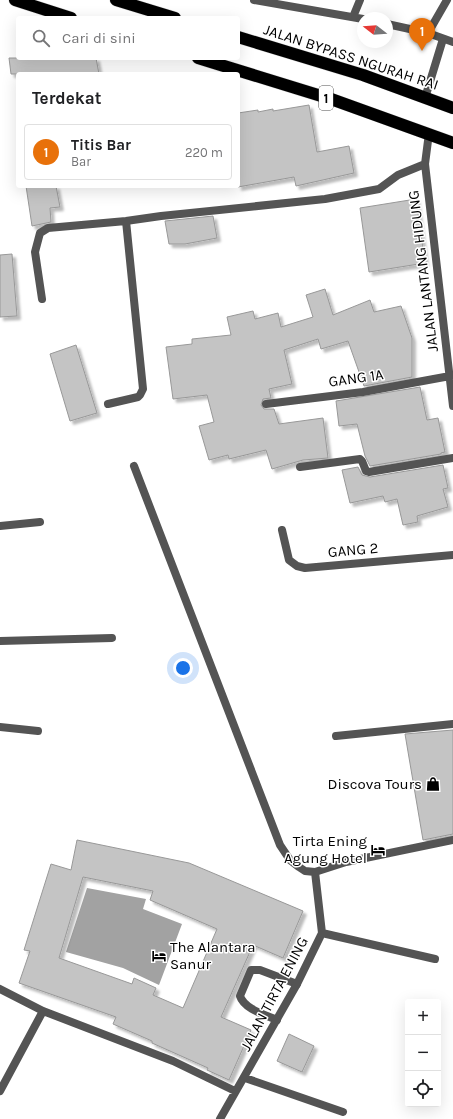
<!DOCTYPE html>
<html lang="id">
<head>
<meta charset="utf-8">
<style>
	:root { --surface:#fff; --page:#f2f2f2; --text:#202124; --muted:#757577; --line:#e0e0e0; --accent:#0f766e }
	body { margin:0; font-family:Karla,sans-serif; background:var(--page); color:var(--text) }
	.controls { position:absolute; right:12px; bottom:12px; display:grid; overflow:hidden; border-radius:4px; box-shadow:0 4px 16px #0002 }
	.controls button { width:36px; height:36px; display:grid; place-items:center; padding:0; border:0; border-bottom:1px solid var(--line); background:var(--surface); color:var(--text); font:20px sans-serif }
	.compass { position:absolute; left:357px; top:12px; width:36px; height:36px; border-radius:50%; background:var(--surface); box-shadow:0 4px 16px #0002; rotate:287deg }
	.you { position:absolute; left:183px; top:668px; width:14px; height:14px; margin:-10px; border:3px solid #fff; border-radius:50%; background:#1a73e8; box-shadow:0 0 0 6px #1a73e833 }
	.badge { display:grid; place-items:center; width:26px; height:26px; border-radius:50%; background:var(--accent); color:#fff; font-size:13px; font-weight:700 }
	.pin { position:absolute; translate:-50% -33px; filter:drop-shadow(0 1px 2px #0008) }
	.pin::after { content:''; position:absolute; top:21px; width:14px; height:12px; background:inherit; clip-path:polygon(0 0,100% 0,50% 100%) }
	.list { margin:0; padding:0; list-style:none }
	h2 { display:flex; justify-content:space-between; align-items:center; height:52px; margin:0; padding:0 16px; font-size:17px }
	h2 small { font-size:13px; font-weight:400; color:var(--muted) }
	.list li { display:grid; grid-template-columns:26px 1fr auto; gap:12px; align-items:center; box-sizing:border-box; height:56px; margin:0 8px 8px; padding:0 8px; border:1px solid var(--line); border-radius:4px }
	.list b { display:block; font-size:15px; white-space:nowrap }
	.list p { margin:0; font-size:13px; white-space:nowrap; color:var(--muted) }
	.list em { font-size:13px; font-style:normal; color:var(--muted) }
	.icon { flex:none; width:22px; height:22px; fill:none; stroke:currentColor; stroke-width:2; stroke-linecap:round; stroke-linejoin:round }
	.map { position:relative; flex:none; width:453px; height:1119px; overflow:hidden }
	.search { position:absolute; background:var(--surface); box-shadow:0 4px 16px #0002; left:16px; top:16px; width:224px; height:44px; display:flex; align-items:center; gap:10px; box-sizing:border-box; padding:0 14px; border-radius:4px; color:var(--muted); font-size:15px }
	.panel { position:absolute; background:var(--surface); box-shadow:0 4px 16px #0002; left:16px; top:72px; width:224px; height:116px; border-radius:4px }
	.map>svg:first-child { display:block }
	.water { fill:#a2a2a2 }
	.building { fill:#c4c4c4; stroke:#989898; fill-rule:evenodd; filter:url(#shadow) }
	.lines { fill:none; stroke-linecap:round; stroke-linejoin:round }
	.highway-casing { stroke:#dbdbdb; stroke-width:13 }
	.lane { stroke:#545454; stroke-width:8 }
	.street { stroke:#545454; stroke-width:8 }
	.highway { stroke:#000; stroke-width:12 }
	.labels { text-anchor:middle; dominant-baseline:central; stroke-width:3; stroke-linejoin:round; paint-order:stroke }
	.shield { fill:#fff; stroke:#4c4c4c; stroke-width:1 }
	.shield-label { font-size:14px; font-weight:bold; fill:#000 }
	.street-label { font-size:15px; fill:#000; stroke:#fff }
	.poi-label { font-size:15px; fill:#000; stroke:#fff; text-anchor:end }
</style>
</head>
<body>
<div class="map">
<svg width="453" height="1119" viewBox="0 0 453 1119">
	<defs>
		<filter id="shadow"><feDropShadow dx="3.5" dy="3.5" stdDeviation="1" flood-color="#0004"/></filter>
	</defs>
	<rect width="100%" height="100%" fill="#fff"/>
	<path class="water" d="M87 888 146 899 143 909 182 924 159 985 123 968 66 952Z"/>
	<path class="building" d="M9 58H96L99 74H11Z
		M309 105 317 152 349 146 354 173 296 186 294 177 238 187V113L258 110V112L273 109V111Z
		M26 186H56L60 207 50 208 51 222 32 226Z
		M416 199 425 263 369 272 360 208Z
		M213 216 217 238 185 244H169L165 221Z
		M12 254 17 316 0 317V255Z
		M325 289 333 315 370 300 374 312 401 306 412 338V377L364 386 348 341 321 349 318 339 284 350 292 384 269 389 271 398 263 399 261 405 264 409H274L279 424 323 418 328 458 303 460 272 469 266 450 229 459 228 455 209 460 199 426 214 422 207 395 173 399 166 347 192 344V339L231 335 227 317 253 311 255 319 278 313 281 327 313 317 306 295Z
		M76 345 97 413 70 421 50 354Z
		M420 387 427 420 438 418 445 452 441 453V454L370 466 365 456 357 424 339 426 336 401Z
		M443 465 448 488 443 489 448 507 417 516 418 522 403 525 397 499 385 502 383 496 350 503 342 470 358 467 362 475 370 477Z
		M453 730V834L423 840 405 734Z
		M77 840 189 863 303 911 283 958 253 945 221 1017 251 1030 229 1080 207 1070 208 1068 152 1043V1041L113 1024 116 1017 19 983 30 951 24 950 51 864 71 870ZM83 877 153 891 150 900 217 929 183 1008 153 995 156 988 134 978 132 984 59 958Z
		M289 1034 314 1046 302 1072 277 1061Z"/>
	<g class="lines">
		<defs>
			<path id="highway" d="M15 0 71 18
				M116 0 175 18
				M238 37 363 75 453 108
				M198 58 331 99 453 143"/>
		</defs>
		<use href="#highway" class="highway-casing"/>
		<path class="lane" d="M277 1020C266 1015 244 1009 240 996L251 970H260L297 984"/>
		<path class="street" d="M254 0 363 19
			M353 17 360 0
			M387 24 428 33 453 42
			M428 33 447 0
			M425 98 443 39
			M429 133 425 164 453 406
			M42 299 35 252 40 233 48 228 126 221 161 216 325 199 379 189 398 175 425 164
			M108 404 138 397 140 395 143 389 126 221
			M266 404 363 392 450 376
			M134 466 280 845 290 860 299 867 305 871 315 872 346 862 453 840
			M300 467 360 459 362 461 366 471 369 472 453 458
			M0 526 40 522
			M282 530 289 560 297 566 305 568 453 555
			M0 641 112 638
			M0 727 38 731
			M336 736 453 724
			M322 933 435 959
			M0 989 43 1011 173 1061 235 1091
			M245 1078 343 1112
			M0 1091 43 1011
			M220 1119 297 984 322 933 315 872"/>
		<use href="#highway" class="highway"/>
	</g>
	<defs>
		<symbol id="shop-bare" viewBox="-9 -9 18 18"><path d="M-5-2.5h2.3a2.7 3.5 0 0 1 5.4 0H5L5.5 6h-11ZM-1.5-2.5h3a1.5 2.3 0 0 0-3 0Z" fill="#000" stroke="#fff" stroke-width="2.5" paint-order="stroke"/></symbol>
		<symbol id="hotel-bare" viewBox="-9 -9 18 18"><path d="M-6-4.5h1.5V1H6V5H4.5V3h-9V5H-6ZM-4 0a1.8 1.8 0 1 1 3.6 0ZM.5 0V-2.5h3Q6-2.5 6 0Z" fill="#000" stroke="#fff" stroke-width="2.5" paint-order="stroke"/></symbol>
	</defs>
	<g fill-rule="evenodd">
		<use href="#shop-bare" x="423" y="774" width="20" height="20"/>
		<use href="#hotel-bare" x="368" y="840" width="20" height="20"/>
		<use href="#hotel-bare" x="149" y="946" width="20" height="20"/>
	</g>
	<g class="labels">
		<rect class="shield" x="319" y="86" width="14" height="24" rx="3"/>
		<g class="shield-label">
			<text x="326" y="98">1</text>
		</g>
		<g class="street-label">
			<text transform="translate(351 57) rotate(18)">JALAN BYPASS NGURAH RAI</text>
			<text transform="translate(423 271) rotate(-97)">JALAN LANTANG HIDUNG</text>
			<text transform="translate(356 378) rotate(-8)">GANG 1A</text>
			<text transform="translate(353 550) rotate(-5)">GANG 2</text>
			<text transform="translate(274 994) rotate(-62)">JALAN TIRTA ENING</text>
		</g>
		<g class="poi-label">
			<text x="422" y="784">Discova Tours</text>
			<text x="367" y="841">Tirta Ening<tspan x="367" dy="17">Agung Hotel</tspan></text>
			<text x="170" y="947" text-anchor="start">The Alantara<tspan x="170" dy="17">Sanur</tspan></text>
		</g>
	</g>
</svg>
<div class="controls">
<button>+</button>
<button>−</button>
<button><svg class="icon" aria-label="locate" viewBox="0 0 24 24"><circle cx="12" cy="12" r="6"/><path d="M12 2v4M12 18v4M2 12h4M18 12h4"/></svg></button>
</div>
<svg class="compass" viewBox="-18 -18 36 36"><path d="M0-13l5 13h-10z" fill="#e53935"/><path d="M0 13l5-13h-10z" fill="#757577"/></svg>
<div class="you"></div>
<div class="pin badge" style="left:422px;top:51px;background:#e8710a">1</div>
<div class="search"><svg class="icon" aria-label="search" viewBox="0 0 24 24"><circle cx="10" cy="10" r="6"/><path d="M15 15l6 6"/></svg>Cari di sini</div>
<section class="panel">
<h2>Terdekat<small></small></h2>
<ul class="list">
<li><span class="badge" style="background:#e8710a">1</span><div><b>Titis Bar</b><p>Bar</p></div><em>220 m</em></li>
</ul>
</section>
</div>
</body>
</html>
